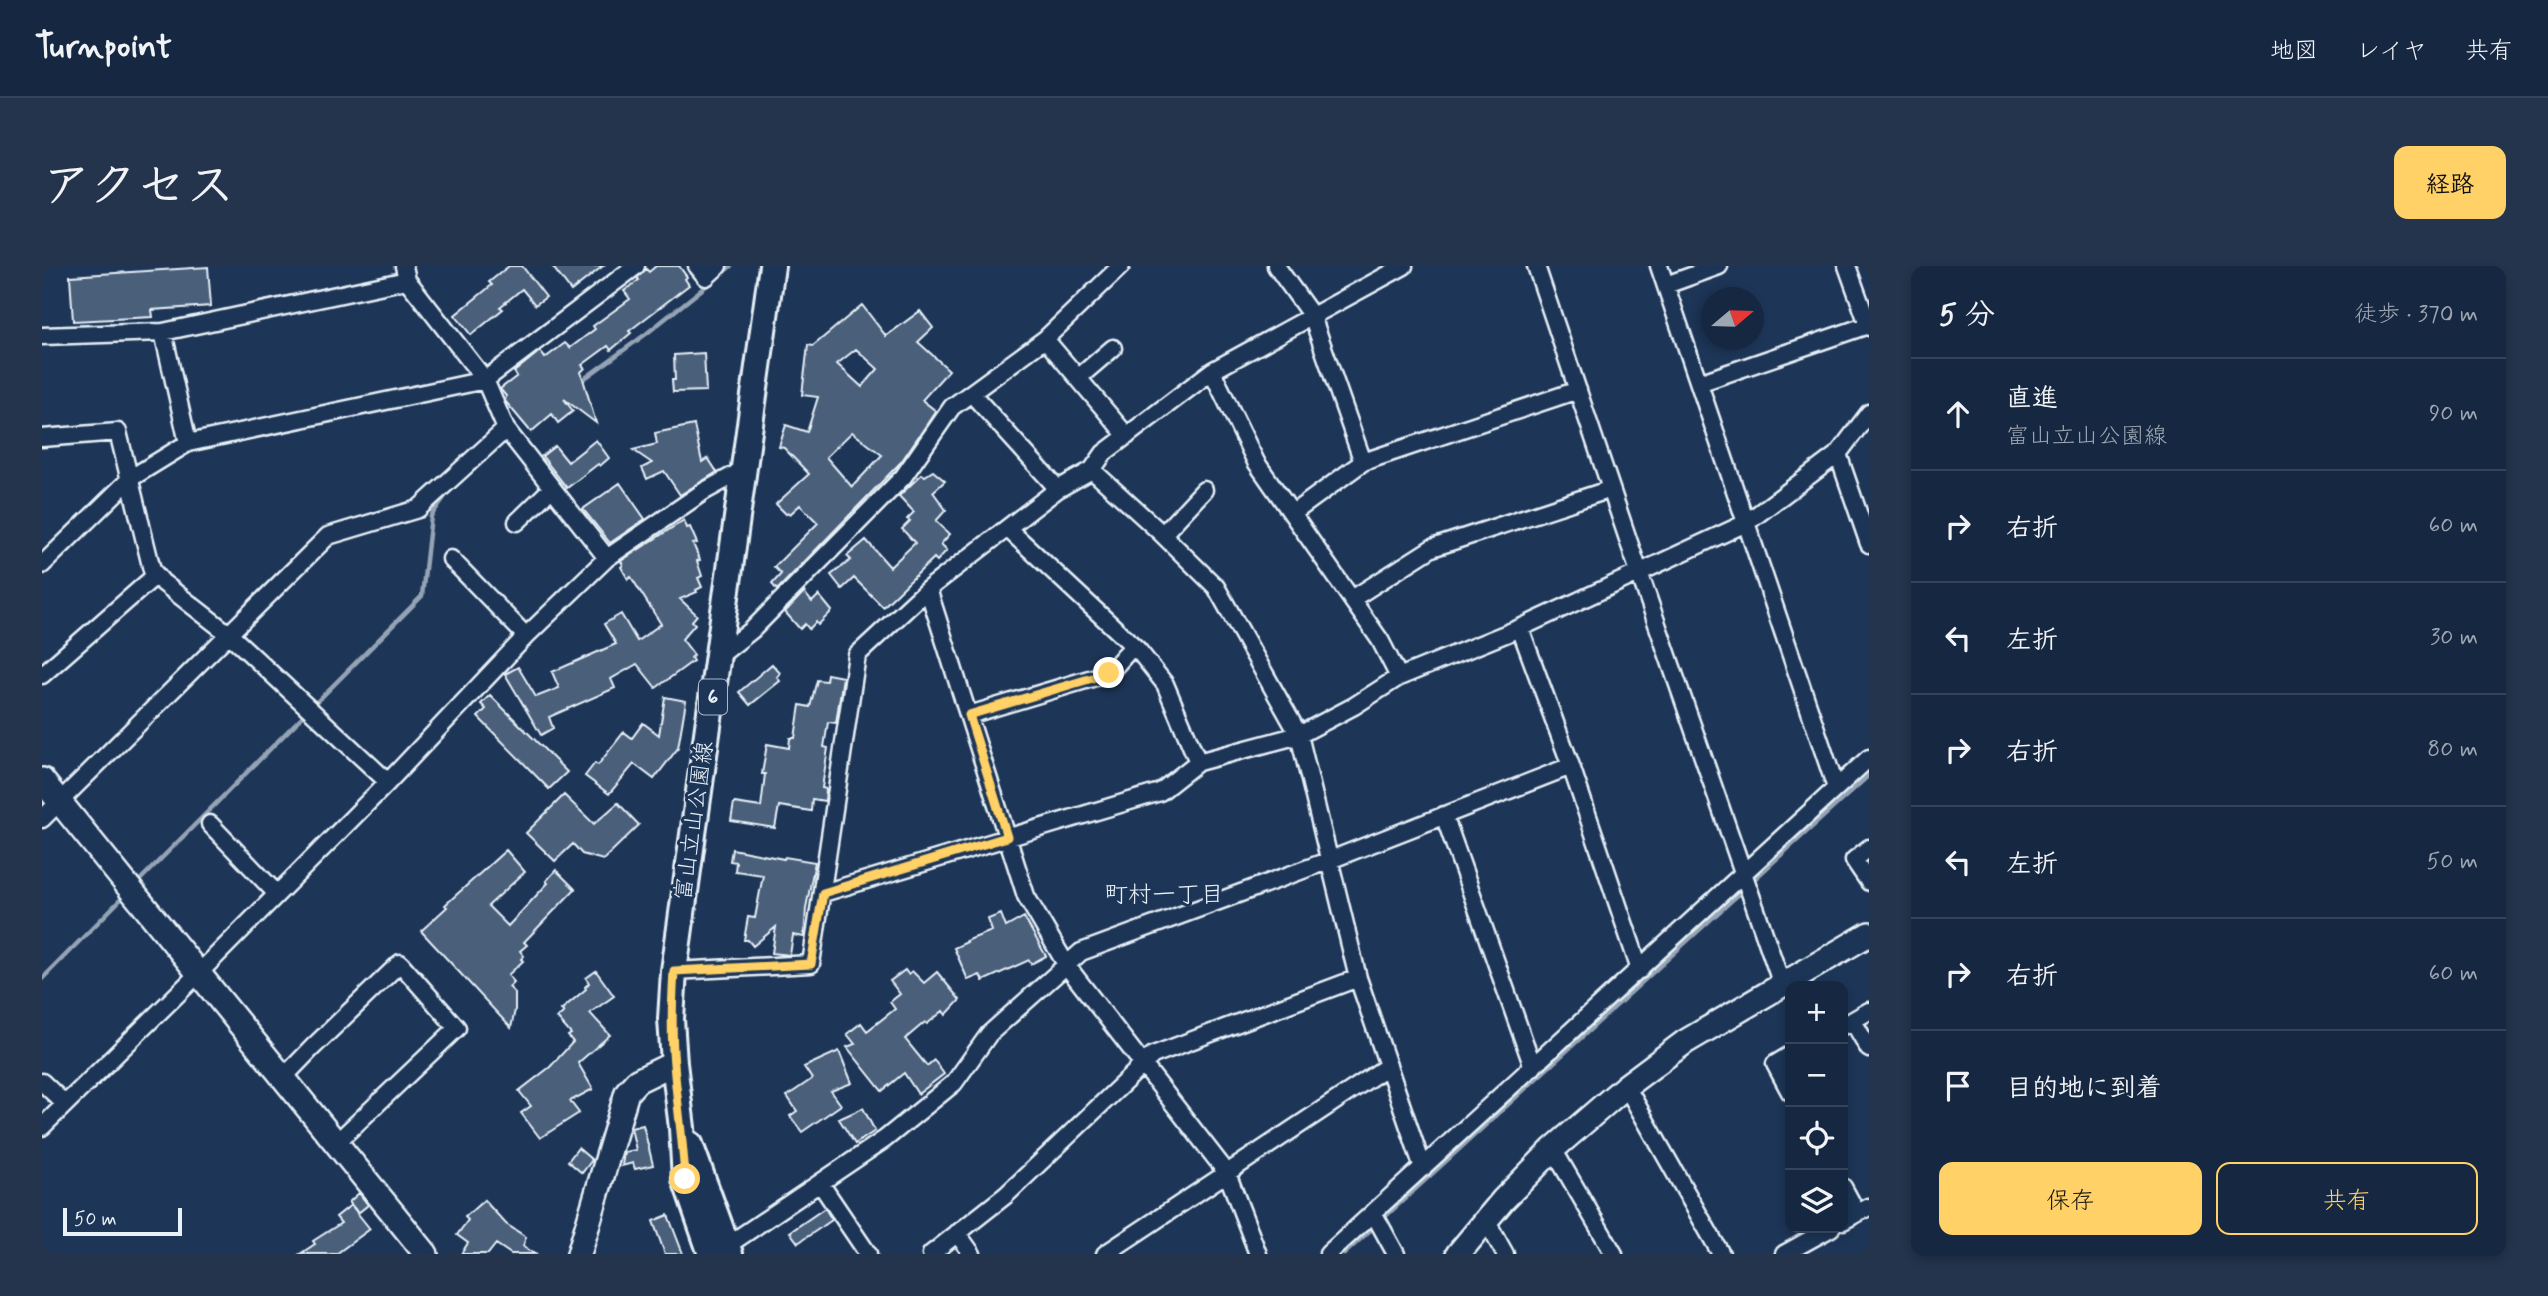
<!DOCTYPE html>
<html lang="ja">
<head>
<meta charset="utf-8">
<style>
	:root { --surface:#162841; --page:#23344c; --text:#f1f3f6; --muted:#9ea6b1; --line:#35445a; --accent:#ffd166 }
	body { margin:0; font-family:Mynerve,"Klee One",sans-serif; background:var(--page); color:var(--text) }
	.controls { position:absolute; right:21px; bottom:21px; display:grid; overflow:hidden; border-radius:14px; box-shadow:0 4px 10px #0003 }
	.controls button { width:63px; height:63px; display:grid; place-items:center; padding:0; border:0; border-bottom:2px solid var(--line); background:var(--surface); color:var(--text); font:35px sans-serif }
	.compass { position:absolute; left:1659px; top:21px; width:63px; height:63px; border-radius:50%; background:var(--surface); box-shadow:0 4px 10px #0003; rotate:71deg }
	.scale { position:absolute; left:21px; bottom:18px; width:119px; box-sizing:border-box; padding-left:7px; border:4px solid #e8f1f8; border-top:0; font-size:19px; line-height:24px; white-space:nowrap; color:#e8f1f8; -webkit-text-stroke:5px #1d3557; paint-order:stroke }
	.stop { position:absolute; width:21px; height:21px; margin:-16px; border:5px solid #ffd166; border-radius:50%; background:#fff }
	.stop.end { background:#ffd166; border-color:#fff; box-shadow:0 2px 7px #0008 }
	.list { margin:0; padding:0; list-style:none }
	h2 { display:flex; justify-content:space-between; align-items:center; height:91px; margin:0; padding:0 28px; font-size:30px }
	h2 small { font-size:23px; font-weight:400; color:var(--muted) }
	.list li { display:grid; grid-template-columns:46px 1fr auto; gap:21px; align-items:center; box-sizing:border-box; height:112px; padding:0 28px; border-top:2px solid var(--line) }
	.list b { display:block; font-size:26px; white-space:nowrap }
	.list p { margin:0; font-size:23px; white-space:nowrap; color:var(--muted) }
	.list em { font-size:23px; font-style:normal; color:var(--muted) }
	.actions { display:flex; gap:14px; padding:21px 28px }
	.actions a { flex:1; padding:16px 0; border:2px solid var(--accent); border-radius:14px; text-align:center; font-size:24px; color:var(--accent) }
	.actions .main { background:var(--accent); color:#111 }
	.icon { flex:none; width:38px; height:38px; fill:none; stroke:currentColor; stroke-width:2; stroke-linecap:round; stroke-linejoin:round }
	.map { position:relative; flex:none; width:1827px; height:988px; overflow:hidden; border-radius:14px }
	header { display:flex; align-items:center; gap:42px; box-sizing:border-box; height:98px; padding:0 35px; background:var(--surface); border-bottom:2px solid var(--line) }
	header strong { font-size:33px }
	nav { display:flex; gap:38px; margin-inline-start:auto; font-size:24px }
	.intro { display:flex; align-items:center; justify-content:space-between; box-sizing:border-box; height:168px; padding:0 42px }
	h1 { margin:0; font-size:49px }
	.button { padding:18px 32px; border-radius:14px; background:var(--accent); color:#111; font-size:24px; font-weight:700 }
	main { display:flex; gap:42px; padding:0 42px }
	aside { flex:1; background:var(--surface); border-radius:14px; box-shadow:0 4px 10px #0003 }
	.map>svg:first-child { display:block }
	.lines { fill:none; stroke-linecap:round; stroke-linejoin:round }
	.stream { stroke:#95a4b5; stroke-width:4.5 }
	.building { fill:#495e7a; stroke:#e8f1f8; stroke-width:2; fill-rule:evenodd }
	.street-casing { stroke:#e8f1f8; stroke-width:21 }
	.secondary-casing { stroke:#e8f1f8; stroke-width:28 }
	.primary-casing { stroke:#e8f1f8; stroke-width:30 }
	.street { stroke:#1d3557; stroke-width:16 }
	.secondary { stroke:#1d3557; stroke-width:23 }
	.primary { stroke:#1d3557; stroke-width:24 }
	.route { stroke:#ffd166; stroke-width:9 }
	.labels { text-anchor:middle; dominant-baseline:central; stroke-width:6; stroke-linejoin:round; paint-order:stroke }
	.shield { fill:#1d3557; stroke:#abb9c8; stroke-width:2 }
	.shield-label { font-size:21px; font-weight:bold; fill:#e8f1f8 }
	.street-label { font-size:23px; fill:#e8f1f8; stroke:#1d3557 }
	.neighbourhood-label { font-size:24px; fill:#e8f1f8; stroke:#1d3557 }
</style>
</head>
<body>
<header>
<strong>Turnpoint</strong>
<nav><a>地図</a><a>レイヤ</a><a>共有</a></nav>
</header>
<div class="intro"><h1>アクセス</h1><a class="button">経路</a></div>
<main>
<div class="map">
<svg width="1827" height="988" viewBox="0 0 1827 988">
	<rect width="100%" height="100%" fill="#1d3557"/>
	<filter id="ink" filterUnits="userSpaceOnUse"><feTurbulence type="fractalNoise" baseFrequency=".0143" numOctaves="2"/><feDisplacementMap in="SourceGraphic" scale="14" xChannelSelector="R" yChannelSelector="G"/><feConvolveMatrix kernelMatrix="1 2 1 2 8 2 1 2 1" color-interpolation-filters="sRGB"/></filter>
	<g filter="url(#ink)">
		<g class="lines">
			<path class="stream" d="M539 115 604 68 689 0
				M1708 617 1827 509
				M94 618 380 330 389 250 406 226
				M0 713 83 629
				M1302 988 1702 623"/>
		</g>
		<path class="building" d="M467 0H480L504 31 493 39 480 23 458 41 461 43 429 69 413 49 450 19 447 16Z
			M510 0H561L529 25Z
			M614 0H637L645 11 643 13 647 19 587 65 589 67 569 84 566 80 540 99 543 102 539 106 554 157 522 133 531 145 516 157 510 148 489 166 463 135 464 130 458 123 475 110 472 106 498 85 503 92 523 77 528 82 553 63 551 60 588 33 582 25 597 14 595 12 604 3 607 6Z
			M166 1 169 40 110 44 111 51 31 55 28 10Z
			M820 39 844 70 878 45 891 62 876 76 907 104 880 134 894 145 859 196 735 324 730 318 739 308 732 301 776 257 758 239 748 248 746 246 744 248 734 238 767 208 742 182 737 181 744 159 765 166 776 131 760 129 766 79 771 80ZM814 83 836 103 820 121 795 98ZM810 166 840 189 810 221 784 191Z
			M662 87 664 125 631 126 630 114H633L632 89Z
			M652 159 660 196 666 192 675 206 638 229 622 205 605 213 600 202 610 197 591 184 615 178 613 167Z
			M554 174 567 192 558 200 556 198 525 222 500 190 513 180 526 196Z
			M891 205 903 215 891 226 904 244 894 255 908 268 899 278 905 284 895 295 892 292 841 341 812 312 800 323 789 309 809 294 805 290 824 274 848 301 873 277 860 263 868 255 865 253 872 246 857 230 880 208 883 210Z
			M578 217 603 253 568 277 541 243Z
			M642 254 645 262 648 261 655 277 651 278 658 294 655 295 660 310 656 312 660 321 654 324 655 326 638 333 655 349 650 355 653 358 640 373 652 389 649 392 651 395 614 422 595 398 569 413 573 422 507 451 511 462 499 469 463 408 476 401 494 431 517 422 510 406 574 378 562 358 579 348 595 375 619 358 589 311 586 313 579 301 581 299 579 295Z
			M762 326 770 336 777 329 790 345 776 359 774 356 767 363 763 358 758 363 743 346Z
			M730 398 738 407 735 411 738 415 708 439 697 426Z
			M785 408 801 411 794 457 786 456 782 481 786 482 780 522 784 523 783 535 770 533 769 545 737 540 733 562 689 555 692 537 719 541 723 508H720L725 478 747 482 748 472H753L758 439 768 441 775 414 784 415Z
			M448 429 525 506 507 523 436 451 444 443 439 438Z
			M623 431 644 435 636 482 612 513 592 498 567 528 543 510 553 497 556 499 582 466 590 472 601 457 617 469Z
			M522 529 552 558 576 537 597 559 561 594 540 588 531 578 513 595 484 567Z
			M690 583 742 593 743 591 773 596 764 642 762 671 751 669 748 689 730 687 734 661 711 680 706 674H702L706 651 713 652 721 609 693 605 694 596 688 595Z
			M464 584 483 606 446 640 466 660 506 617 504 615 514 604 533 623 482 676 485 679 478 685 482 690 479 693 481 695 466 709 472 716 467 721 473 727V744L469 762 379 665 405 641 403 639Z
			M959 648 964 661 982 651 1004 690 989 698 987 694 941 715 938 709 926 714 912 682 925 676 924 675 950 665 946 653Z
			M863 704 866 708 870 705 882 717 895 706 918 734 904 749 901 745 885 758 883 756 863 773 885 800 892 794 902 808 876 828 862 807 840 825 805 781 813 778 805 768 819 757 825 765 853 743 848 736 858 728 848 715Z
			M554 705 572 730 548 747 568 769 536 797 551 823 528 835 537 847 498 872 479 847 489 840 477 825 508 801 531 776 526 770 529 768 515 752 522 746 519 744 544 723 543 721 547 717 544 712Z
			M797 785 810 817 789 825 799 839 760 866 748 850 755 845 745 830 770 813 762 801Z
			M821 842 833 865 813 878 797 853Z
			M601 859 611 899 593 903 591 897 580 900 582 886 594 884 589 862Z
			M536 882 550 894 540 907 526 895Z
			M317 927 326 939 316 947 307 936Z
			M442 934 464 958 484 971 481 980 493 988H469L454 978 446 988H419L426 977 415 969 426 954 423 951Z
			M309 939 328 963 294 988H258L273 978 271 975 299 957 294 951Z
			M783 942 790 954 756 977 748 966Z
			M626 949 641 988H623L611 955Z"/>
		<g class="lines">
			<defs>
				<path id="street" d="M362 0 365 14 443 114 464 163 565 292
					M655 0 664 11 676 0
					M1234 0 1270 50 1321 196
					M1494 0 1597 306 1740 719
					M1617 0 1794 522
					M1805 0 1827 61
					M1624 19 1677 0
					M121 66 146 177
					M0 70 121 66 365 14
					M1003 73 1085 170
					M1170 105 1214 196 1338 374 1357 411
					M1036 112 1071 82
					M1657 117 1826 59
					M929 127 1016 223
					M0 172 76 166 110 304 120 316 188 369 346 516
					M1796 188 1827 278
					M1050 204 1118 266 1174 321 1257 469 1316 712 1381 902
					M1251 247 1321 196 1536 124
					M475 256 510 222
					M965 262 1096 384 1123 418 1156 496
					M1121 268 1162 224
					M409 293 484 370
					M0 299 89 212 146 177 443 114 594 0
					M886 323 984 630 1025 700 1185 907 1216 988
					M1310 333 1390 282 1569 223
					M1478 362 1529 500 1598 704
					M677 390 710 364 861 211 910 141 1003 73 1079 0
					M0 409 114 309
					M927 449 1067 407 1091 380
					M1402 549 1491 801
					M0 553 286 270 376 243 464 163
					M168 558 235 628
					M1827 582 1812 594 1827 616
					M781 627 1118 526 1156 496 1257 469 1312 440 1357 411 1478 362 1704 257 1796 188 1827 147
					M632 705 769 698 815 389 886 323 1016 223 1050 204 1062 187 1170 105 1362 0
					M1811 755 1827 783
					M1801 760 1827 745
					M1748 789 1733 798 1748 826
					M242 811 271 781 358 697 415 762 295 876
					M0 816 23 838
					M1584 820 1679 988
					M0 861 157 707 346 516 484 370 565 292 661 226 701 204
					M1511 883 1572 988
					M778 917 826 988
					M1801 921 1815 947
					M1332 948 1354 988
					M1444 954 1463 988
					M1801 955 1827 941
					M915 967 930 988
					M680 983 843 873 912 817 947 768 1039 686 1288 594 1529 500
					M889 988 964 929 1111 789 1316 712
					M1063 988 1346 800
					M1286 988 1827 492
					M1742 988 1789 962"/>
				<path id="secondary" d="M0 514 384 988
					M537 988 585 826 595 815 632 797
					M1416 988 1461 934 1511 883 1584 820 1643 776 1827 668"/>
				<path id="primary" d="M648 878 688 988
					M669 988 643 913 640 862 632 797 629 753 632 705 730 0"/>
			</defs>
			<use href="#street" class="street-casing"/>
			<use href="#secondary" class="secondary-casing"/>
			<use href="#primary" class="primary-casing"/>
			<use href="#street" class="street"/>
			<use href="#secondary" class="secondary"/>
			<use href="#primary" class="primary"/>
		</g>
	</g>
	<g class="lines" filter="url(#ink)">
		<path class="route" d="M643 913C641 874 635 836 632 798 629 767 630 736 632 705L769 698 781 627 965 571 927 449 1067 407"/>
	</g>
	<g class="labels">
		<rect class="shield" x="657" y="413.5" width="28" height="35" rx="5"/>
		<g class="shield-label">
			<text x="671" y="431">6</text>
		</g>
		<g class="street-label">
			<text transform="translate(653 555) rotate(-82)">富山立山公園線</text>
		</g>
		<g class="neighbourhood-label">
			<text x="1122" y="629">町村一丁目</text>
		</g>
	</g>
</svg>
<div class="controls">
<button>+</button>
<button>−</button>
<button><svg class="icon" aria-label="locate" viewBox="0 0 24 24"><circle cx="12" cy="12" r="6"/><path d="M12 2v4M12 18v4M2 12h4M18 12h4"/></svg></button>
<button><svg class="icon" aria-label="layers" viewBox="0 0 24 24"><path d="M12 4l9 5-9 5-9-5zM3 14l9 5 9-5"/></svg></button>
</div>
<svg class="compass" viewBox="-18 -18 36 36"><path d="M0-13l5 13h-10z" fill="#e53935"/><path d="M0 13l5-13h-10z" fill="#9ea6b1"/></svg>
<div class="scale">50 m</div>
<div class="stop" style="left:643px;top:913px"></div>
<div class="stop end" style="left:1067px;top:407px"></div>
</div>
<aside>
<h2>5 分<small>徒歩 · 370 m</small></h2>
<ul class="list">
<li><svg class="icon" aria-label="ahead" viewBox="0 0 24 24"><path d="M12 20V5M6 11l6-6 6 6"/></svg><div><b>直進</b><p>富山立山公園線</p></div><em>90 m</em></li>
<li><svg class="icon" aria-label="right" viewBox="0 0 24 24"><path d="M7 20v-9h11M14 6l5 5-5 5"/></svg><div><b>右折</b></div><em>60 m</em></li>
<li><svg class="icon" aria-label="left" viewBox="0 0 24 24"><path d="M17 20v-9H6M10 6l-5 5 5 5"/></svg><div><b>左折</b></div><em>30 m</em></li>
<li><svg class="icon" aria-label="right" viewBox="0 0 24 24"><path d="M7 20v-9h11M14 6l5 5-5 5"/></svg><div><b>右折</b></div><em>80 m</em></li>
<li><svg class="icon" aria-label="left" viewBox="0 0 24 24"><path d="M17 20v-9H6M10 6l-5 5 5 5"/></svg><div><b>左折</b></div><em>50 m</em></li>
<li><svg class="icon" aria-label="right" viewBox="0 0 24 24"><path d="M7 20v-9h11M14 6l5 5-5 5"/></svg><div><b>右折</b></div><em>60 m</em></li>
<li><svg class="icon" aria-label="arrive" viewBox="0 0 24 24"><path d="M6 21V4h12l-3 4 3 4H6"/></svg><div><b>目的地に到着</b></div></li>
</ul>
<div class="actions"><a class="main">保存</a><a>共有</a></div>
</aside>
</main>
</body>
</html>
